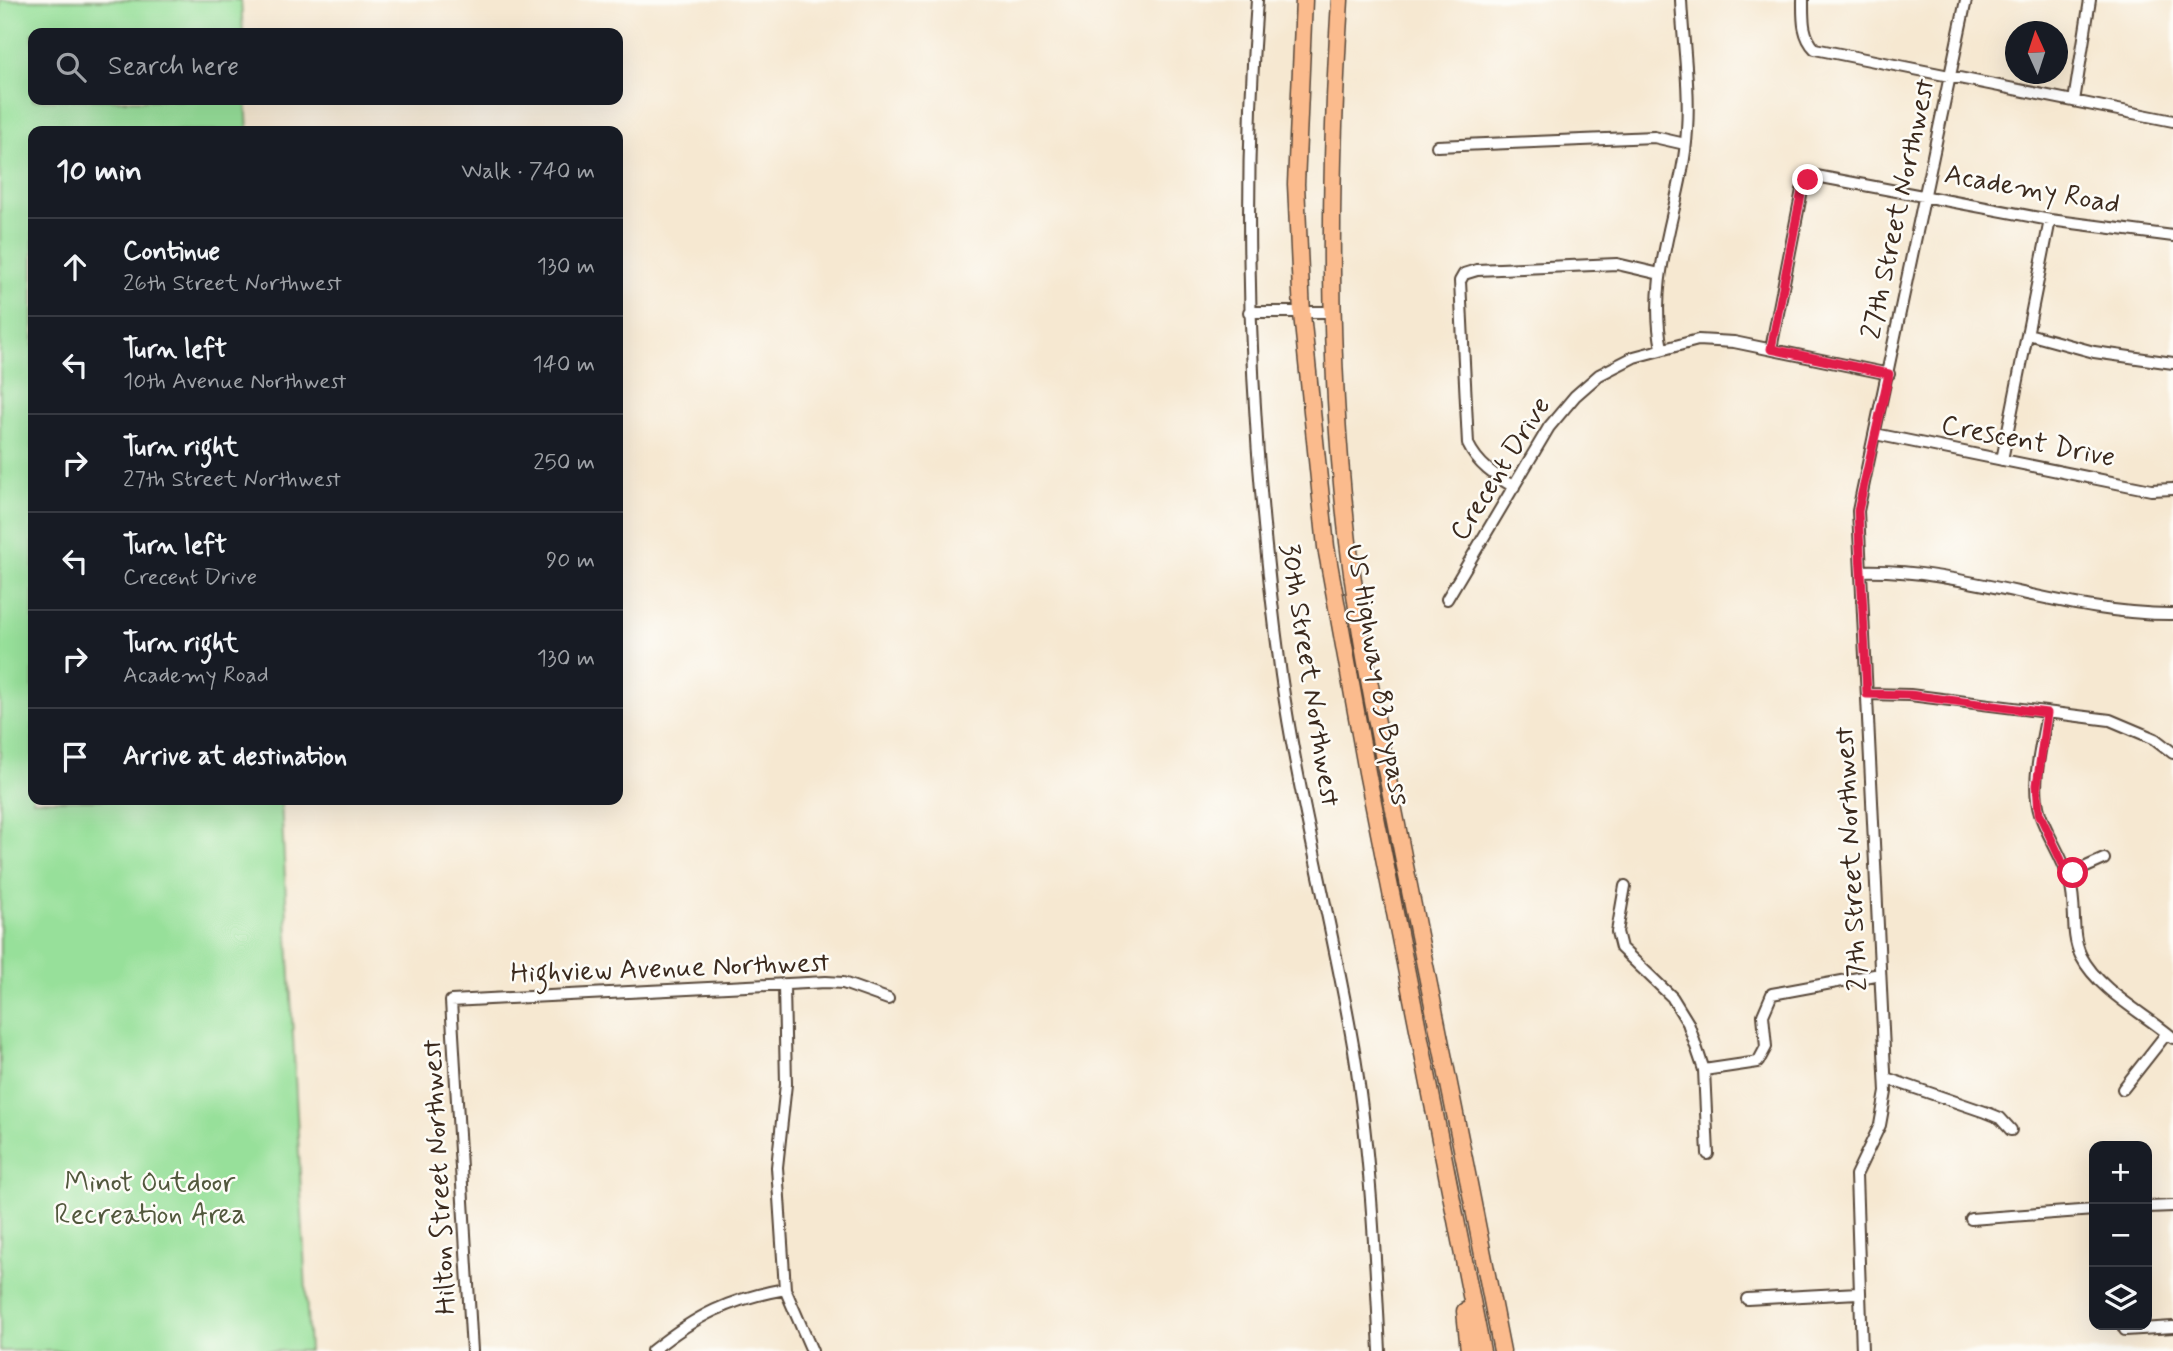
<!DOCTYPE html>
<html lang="en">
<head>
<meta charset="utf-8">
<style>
	:root { --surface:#171b24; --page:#20242c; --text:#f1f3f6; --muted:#9ea1a6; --line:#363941 }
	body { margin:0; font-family:Mynerve,sans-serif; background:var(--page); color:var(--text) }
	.controls { position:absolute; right:21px; bottom:21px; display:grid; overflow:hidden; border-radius:14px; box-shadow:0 7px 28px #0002 }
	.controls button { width:63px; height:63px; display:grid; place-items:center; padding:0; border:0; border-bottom:2px solid var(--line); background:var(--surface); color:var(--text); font:35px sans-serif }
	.compass { position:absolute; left:2005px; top:21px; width:63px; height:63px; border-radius:50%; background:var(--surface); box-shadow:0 7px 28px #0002; rotate:357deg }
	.stop { position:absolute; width:21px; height:21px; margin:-16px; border:5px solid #e11d48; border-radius:50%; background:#fff }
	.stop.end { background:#e11d48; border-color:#fff; box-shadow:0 2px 7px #0008 }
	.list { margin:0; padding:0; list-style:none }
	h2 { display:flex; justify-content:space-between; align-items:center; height:91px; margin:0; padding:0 28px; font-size:30px }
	h2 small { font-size:23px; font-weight:400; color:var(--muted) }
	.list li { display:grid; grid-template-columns:46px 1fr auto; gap:21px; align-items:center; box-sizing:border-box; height:98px; padding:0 28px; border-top:2px solid var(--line) }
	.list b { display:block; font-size:26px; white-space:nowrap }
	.list p { margin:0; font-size:23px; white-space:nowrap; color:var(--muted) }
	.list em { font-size:23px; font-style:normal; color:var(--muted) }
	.icon { flex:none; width:38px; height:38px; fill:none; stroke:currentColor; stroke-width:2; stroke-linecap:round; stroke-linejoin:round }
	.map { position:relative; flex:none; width:2173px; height:1351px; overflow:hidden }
	.search { position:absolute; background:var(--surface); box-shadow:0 7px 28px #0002; left:28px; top:28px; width:595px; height:77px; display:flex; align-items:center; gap:18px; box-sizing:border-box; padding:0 24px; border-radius:14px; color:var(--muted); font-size:26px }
	.panel { position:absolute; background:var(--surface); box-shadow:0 7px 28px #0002; left:28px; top:126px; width:595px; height:679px; border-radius:14px }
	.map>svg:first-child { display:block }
	.green { fill:#97e09a; stroke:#69855c; stroke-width:2 }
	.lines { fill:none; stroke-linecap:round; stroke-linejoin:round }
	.minor-casing { stroke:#574639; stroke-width:14 }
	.highway-casing { stroke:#574639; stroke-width:19 }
	.minor { stroke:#fff; stroke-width:10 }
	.highway { stroke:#fbbb8d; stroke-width:16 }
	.route { stroke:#e11d48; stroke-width:9 }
	.labels { text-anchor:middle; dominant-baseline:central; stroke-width:5; stroke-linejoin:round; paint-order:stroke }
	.street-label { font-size:28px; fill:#3b2a1e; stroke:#fdfcf7 }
	.park-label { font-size:28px; fill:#52583d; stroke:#fdfcf7 }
</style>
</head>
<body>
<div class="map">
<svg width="2173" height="1351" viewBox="0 0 2173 1351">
	<rect width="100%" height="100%" fill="#fdfcf7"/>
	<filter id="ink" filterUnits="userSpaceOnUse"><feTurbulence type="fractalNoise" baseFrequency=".0143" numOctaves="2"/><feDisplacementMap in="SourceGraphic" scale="14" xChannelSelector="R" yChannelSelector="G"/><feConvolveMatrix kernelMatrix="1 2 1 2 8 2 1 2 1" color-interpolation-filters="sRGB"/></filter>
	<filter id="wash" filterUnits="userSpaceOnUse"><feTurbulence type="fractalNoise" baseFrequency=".00686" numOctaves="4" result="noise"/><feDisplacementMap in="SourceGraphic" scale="28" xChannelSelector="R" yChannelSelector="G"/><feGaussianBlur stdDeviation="1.57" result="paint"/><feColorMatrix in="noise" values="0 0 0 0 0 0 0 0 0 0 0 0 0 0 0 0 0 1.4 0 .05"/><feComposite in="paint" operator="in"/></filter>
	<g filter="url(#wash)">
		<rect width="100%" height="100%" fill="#f6e8d1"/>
		<path class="green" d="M0 0H241L243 33H33V100H246L248 131H33V800H281L309 1351H0Z"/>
	</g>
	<g filter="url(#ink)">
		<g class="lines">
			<defs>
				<path id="minor" d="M1257 0C1240 226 1251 451 1281 675 1299 802 1333 926 1354 1051 1370 1151 1375 1250 1380 1351
					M1803 0C1803 18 1802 36 1815 49L2173 121
					M2074 101 2090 0
					M1437 146 1654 137 1685 144
					M1249 312H1333
					M2028 334 2094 352 2173 363
					M1662 348C1646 273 1683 204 1687 130 1690 87 1683 43 1681 0
					M1771 349 1802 190 1811 175 2050 220 2173 236
					M1875 434 2151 490 2173 489
					M2002 460 2050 220
					M1514 487C1494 475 1478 465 1468 444L1460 281 1464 274 1477 270 1617 264 1660 274
					M1861 571C1966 568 2067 615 2173 614
					M1447 599 1549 427 1575 396 1599 375 1634 357 1698 340 1734 342 1889 374
					M1867 694 1910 695 2110 720 2155 739 2173 753
					M2047 713C2042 744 2030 784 2040 814 2048 838 2064 858 2070 883 2077 906 2070 934 2081 956 2099 991 2144 1013 2173 1038
					M2068 875 2104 859
					M1625 886 1617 932 1621 948 1672 997 1688 1023 1704 1070
					M784 986 786 1084 777 1167 785 1289 812 1351
					M1886 1078 1985 1112 2000 1118 2011 1130
					M2123 1089 2167 1033
					M1708 1154 1704 1070 1758 1062 1766 1047 1763 1015 1772 994 1880 974
					M2147 1207 2173 1206
					M1971 1219 2094 1210
					M1747 1299 1858 1293
					M2125 1330 2173 1327
					M472 1351 451 1001 826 982 843 983 888 999
					M652 1351C697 1315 729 1299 785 1289
					M1862 1351 1856 1175 1880 1125 1886 1092 1858 511 1966 0"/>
				<path id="highway" d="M1304 0 1296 184 1302 314 1326 547 1367 772 1482 1351
					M1340 0C1329 180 1327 362 1348 542 1361 651 1384 758 1405 866 1437 1028 1471 1189 1502 1351
					M1465 1311 1469 1351"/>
			</defs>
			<use href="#minor" class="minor-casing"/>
			<use href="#highway" class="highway-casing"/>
			<use href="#minor" class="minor"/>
			<use href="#highway" class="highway"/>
		</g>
	</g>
	<g class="lines" filter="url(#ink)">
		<path class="route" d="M1808 180 1802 190 1771 349 1889 374 1858 511 1867 694 1910 695 2047 713 2037 785 2039 813 2068 875 2073 873"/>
	</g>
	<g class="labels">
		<g class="street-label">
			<text transform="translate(2032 190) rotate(10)">Academy Road</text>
			<text transform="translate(1899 209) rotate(-78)">27th Street Northwest</text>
			<text transform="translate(2028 442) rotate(11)">Crescent Drive</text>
			<text transform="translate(1501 469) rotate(-58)">Crecent Drive</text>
			<text transform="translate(1309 675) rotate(81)">30th Street Northwest</text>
			<text transform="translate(1377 675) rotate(80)">US Highway 83 Bypass</text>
			<text transform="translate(1852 859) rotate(-93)">27th Street Northwest</text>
			<text transform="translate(670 969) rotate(-2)">Highview Avenue Northwest</text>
			<text transform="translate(440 1177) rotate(-93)">Hilton Street Northwest</text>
		</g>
		<g class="park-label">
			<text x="150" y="1183">Minot Outdoor<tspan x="150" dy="32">Recreation Area</tspan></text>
		</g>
	</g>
</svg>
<div class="controls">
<button>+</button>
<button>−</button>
<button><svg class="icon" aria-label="layers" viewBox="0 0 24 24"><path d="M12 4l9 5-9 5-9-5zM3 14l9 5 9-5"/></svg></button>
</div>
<svg class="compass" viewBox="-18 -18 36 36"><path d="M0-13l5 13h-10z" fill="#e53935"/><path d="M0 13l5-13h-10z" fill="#9ea1a6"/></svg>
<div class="stop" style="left:2073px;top:873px"></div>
<div class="stop end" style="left:1808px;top:180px"></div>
<div class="search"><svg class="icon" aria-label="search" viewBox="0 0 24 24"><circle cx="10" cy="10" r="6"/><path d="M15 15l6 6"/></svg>Search here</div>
<section class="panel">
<h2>10 min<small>Walk · 740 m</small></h2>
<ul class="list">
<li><svg class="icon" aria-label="ahead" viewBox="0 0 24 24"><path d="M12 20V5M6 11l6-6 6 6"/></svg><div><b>Continue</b><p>26th Street Northwest</p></div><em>130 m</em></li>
<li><svg class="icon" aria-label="left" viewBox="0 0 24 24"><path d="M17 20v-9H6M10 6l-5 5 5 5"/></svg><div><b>Turn left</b><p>10th Avenue Northwest</p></div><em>140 m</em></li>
<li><svg class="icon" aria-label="right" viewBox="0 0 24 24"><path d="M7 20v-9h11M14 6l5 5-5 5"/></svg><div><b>Turn right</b><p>27th Street Northwest</p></div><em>250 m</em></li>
<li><svg class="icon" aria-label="left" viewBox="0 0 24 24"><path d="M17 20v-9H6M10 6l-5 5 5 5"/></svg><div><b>Turn left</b><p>Crecent Drive</p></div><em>90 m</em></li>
<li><svg class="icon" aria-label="right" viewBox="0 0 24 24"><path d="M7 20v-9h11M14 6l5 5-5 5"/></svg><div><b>Turn right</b><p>Academy Road</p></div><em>130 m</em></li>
<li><svg class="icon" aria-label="arrive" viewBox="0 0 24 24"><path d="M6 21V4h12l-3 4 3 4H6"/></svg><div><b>Arrive at destination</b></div></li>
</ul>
</section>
</div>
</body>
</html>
